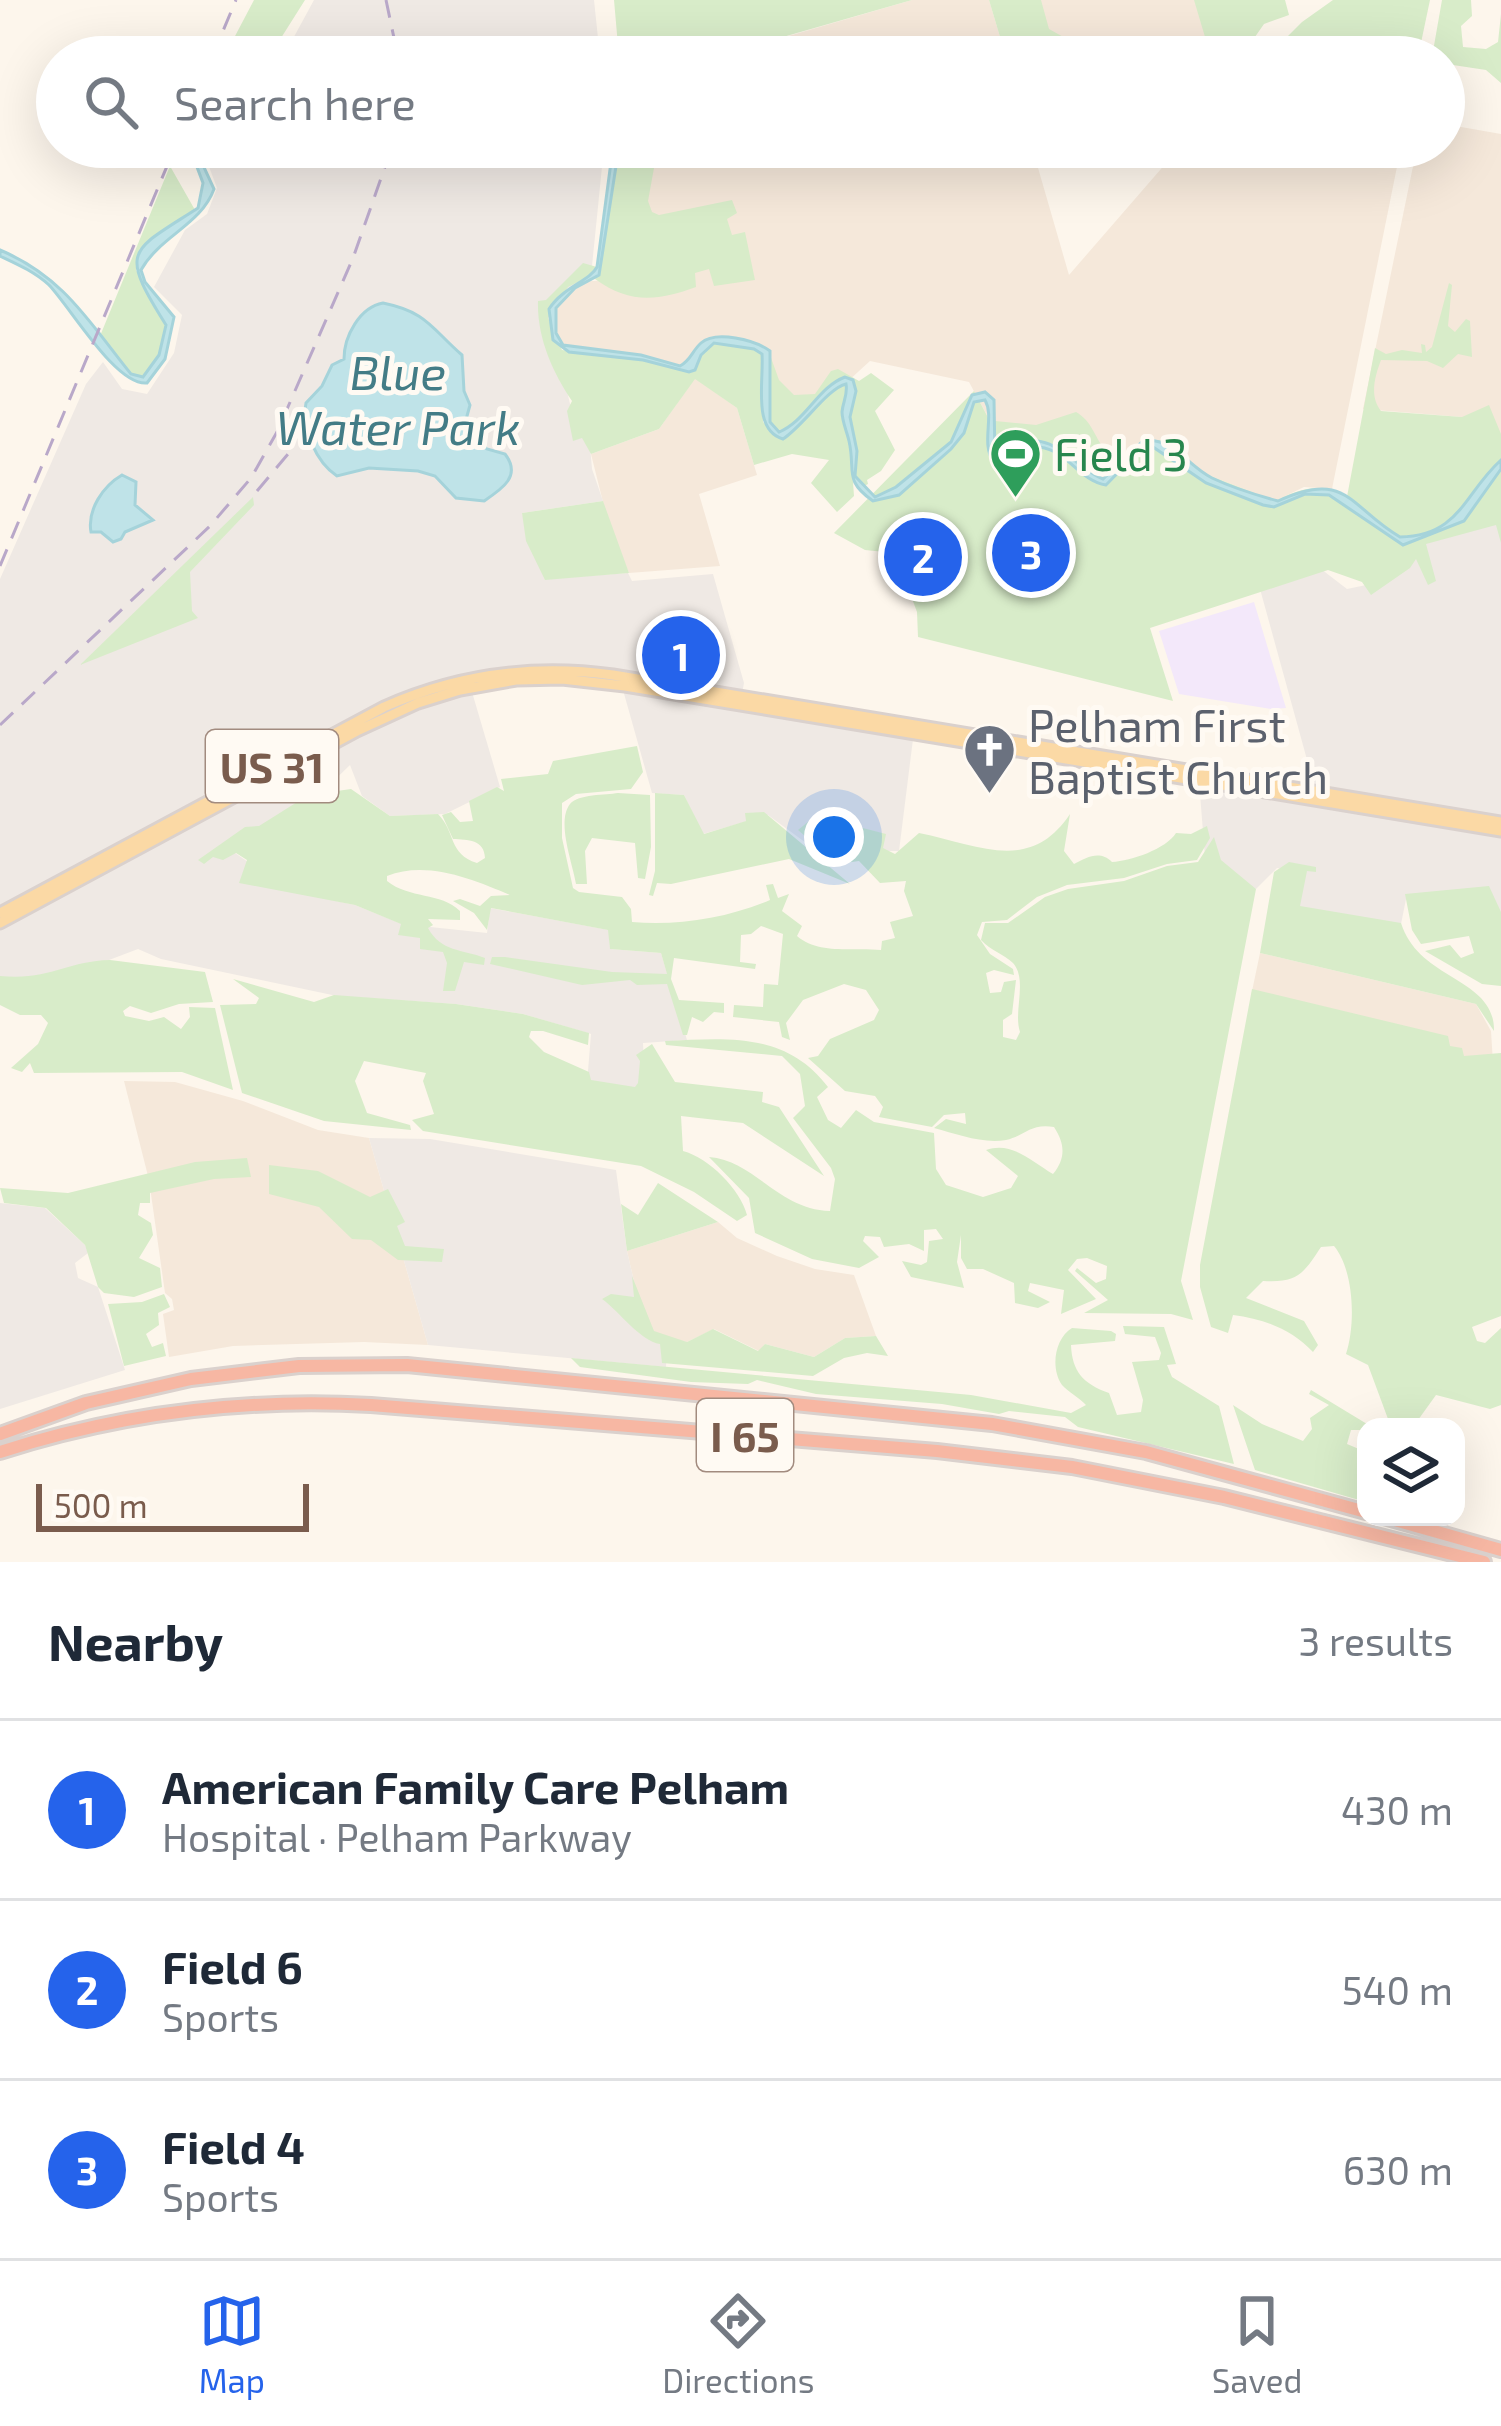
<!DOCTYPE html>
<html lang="en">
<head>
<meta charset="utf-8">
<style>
	:root { --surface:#fff; --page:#f2f2f3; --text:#1f2937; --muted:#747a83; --line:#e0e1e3; --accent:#2563eb }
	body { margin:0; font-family:"Exo 2",sans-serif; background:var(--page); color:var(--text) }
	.controls { position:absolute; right:36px; bottom:36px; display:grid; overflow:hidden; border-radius:24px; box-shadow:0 12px 48px #0002 }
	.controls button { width:108px; height:108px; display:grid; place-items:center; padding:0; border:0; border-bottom:3px solid var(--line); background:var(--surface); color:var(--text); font:60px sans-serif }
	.scale { position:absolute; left:36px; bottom:30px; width:273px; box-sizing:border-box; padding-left:12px; border:6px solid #7a5c4d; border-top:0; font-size:33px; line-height:42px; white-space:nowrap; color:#7a5c4d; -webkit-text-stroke:9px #fffaf3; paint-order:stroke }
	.you { position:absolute; left:834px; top:837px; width:42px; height:42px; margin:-30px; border:9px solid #fff; border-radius:50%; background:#1a73e8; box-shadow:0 0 0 18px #1a73e833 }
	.badge { display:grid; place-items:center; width:78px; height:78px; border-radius:50%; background:var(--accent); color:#fff; font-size:39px; font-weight:700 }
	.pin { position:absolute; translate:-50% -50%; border:6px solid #fff; box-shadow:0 3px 12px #0006 }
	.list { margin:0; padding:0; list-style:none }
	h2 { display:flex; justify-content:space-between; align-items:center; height:156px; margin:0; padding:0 48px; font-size:51px }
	h2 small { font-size:39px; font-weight:400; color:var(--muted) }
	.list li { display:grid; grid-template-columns:78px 1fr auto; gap:36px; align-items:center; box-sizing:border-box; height:180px; padding:0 48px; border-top:3px solid var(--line) }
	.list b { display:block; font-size:45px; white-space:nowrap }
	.list p { margin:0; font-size:39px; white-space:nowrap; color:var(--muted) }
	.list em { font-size:39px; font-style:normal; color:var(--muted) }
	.icon { flex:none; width:66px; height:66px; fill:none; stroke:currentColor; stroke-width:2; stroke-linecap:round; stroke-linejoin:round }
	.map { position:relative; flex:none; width:1501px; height:1562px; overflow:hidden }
	.search { position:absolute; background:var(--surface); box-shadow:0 12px 48px #0002; left:36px; right:36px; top:36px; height:132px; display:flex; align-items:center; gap:30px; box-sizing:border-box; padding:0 42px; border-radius:66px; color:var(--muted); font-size:45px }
	.sheet { height:696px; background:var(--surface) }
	nav { display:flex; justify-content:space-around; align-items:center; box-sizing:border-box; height:168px; border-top:3px solid var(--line); background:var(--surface); font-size:33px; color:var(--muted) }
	nav a { display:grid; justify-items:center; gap:6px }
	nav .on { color:var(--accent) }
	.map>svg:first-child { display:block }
	.residential { fill:#f5e8da }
	.industrial { fill:#efe9e4 }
	.education { fill:#f3e8fa }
	.green { fill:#d8ecc9 }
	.water { fill:#bfe3e8; stroke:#a5d3da; stroke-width:3 }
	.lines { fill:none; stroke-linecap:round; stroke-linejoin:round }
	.primary-casing { stroke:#dad1cd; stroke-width:15 }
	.highway-casing { stroke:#dad1cd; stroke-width:18 }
	.primary { stroke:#fbd9a5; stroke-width:9 }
	.highway { stroke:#f7b7a3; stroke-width:12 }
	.rail { stroke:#b9a8c9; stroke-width:3; stroke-dasharray:18 12; stroke-linecap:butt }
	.labels { text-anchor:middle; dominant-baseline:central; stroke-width:10; stroke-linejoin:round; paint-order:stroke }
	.shield { fill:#fffaf3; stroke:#a28b7f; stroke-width:3 }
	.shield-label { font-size:42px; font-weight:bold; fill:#7a5c4d }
	.leisure-label { font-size:45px; fill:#27864d; stroke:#fffaf3; text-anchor:start }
	.worship-label { font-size:45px; fill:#5b616d; stroke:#fffaf3; text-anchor:start }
	.water-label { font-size:48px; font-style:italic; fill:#437c86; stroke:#fffaf3 }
</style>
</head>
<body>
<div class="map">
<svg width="1501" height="1562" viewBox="0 0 1501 1562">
	<rect width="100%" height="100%" fill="#fdf6ec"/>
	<path class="residential" d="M912 0H989L1006 57H717Z
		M1040 0H1196L1216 57H1105L1037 27Z
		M1444 124 1501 134V437L1462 417 1363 409 1417 147H1444Z
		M655 147H1032L1069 275 1180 147H1401L1332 489 1304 487 1275 501 1200 472 1143 440 1102 480 1059 443 997 434 969 382 870 361 789 435 691 368 563 349 550 316 576 282 628 279Z
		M695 378 737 408 757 475 699 494 720 566 629 573 610 530 591 454 659 429Z
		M1260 953 1476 1004 1491 1031 1493 1063 1445 1053 1447 1040 1251 996Z
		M124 1081 175 1082 243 1101 318 1130 369 1138 428 1345 364 1342 233 1346 169 1357 163 1314 174 1310 172 1299 165 1293 149 1180Z
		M718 1222 737 1238 777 1256 815 1269 854 1275 876 1336 845 1338 814 1357 765 1344 759 1351 714 1329 687 1342 652 1338 641 1312 627 1251Z"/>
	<path class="industrial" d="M314 0H594L600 57H283Z
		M212 147H604L592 266 550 317 570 404 588 422 592 469 603 501 522 513 545 579 628 573 632 581 713 574 744 683 739 710 913 739 899 851H817L768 815 703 834 684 795 652 793 623 690 574 684 512 685 472 692 500 787 445 814 390 816 362 796 350 765 316 798 225 846 248 862 247 882 355 905 402 924 487 933 490 908 609 930 610 949 661 953 687 1040 643 1043 645 1089 587 1083 591 1034 523 1014 456 1004 337 996 161 959 138 949 59 979H0V579L86 384 103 362 122 389 147 394 174 353 182 315 154 287 185 230 207 214 217 188 205 156Z
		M1501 492V945L1459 891 1406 899 1400 929 1296 910 1301 871 1277 868 1256 889 1206 870 1199 781 1317 796 1260 589 1321 569 1347 589 1371 584 1400 555Z
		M369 1138 430 1139 616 1170 627 1251 641 1312 652 1337 667 1340 666 1367 428 1345Z
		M0 1203 45 1208 85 1245 88 1253 75 1263 78 1278 98 1287 125 1370 0 1409Z"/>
	<path class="education" d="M1254 602 1286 708 1271 709 1179 694 1159 631Z"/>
	<path class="green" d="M254 0H305L269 57H224Z
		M614 0H912L731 52V57H619Z
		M989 0H1041L1049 29 1076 44 1073 57H1006Z
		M1194 0H1285L1289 15 1264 24 1241 57H1205L1208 47Z
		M1333 0H1430L1418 57H1267L1302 22Z
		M1442 0H1471L1472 16 1461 26 1463 47 1486 49 1498 42 1501 14V83L1486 70 1453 65 1444 112V57H1432Z
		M619 147H709L672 156 654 168 648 201 652 212 659 215 732 200 737 213 727 219 732 235 745 232 755 280 714 286 709 269 695 273 696 287C658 301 629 304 595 279L601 266Z
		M170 166 195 210 178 220 136 270 166 325C163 343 158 367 143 377L131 374 100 336Z
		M583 263 597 267 594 274 568 287 548 318 562 350 643 360 689 371 698 366 701 355 714 343 754 349 762 354 763 422 783 439C803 426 828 388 846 384L854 496 837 512 811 483 829 460 792 454 754 465 737 408 695 379 659 429 591 454 582 438 573 441 567 411 572 401C552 371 537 337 538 301L546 300Z
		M1449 283 1452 285 1448 326 1455 332 1466 319 1470 321 1472 357 1458 354 1443 368 1427 361 1381 360C1375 376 1369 396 1381 411L1462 417 1489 405 1501 434V543L1496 525 1426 544 1436 581 1428 585 1416 559 1410 568 1371 595 1362 582 1328 570 1150 628 1173 701 918 637 917 612 895 553 865 550 834 533 974 391 993 427 995 421 1036 425 1076 412C1092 421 1094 436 1105 450L1101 480 1143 440H1162L1200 472 1275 501C1302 488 1322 480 1346 502L1375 348 1386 354 1402 350 1422 353 1421 344 1425 345 1426 352 1432 347Z
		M770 355 779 380 794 395 815 394 831 371 838 369 859 381 871 373 894 390 875 411 895 450 881 471 867 480 868 484 862 487 855 477 857 451 850 417 855 382 830 384 791 427 775 431 770 422Z
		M253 497 254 505 190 572 192 611 198 618 80 665Z
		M603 501 629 573 545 580 526 541 522 513Z
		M637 746 643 772 631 789 576 794 562 803V838L573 888 579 892 622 897 631 909 632 922C678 926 727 918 770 900L766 885 773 884 778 898 789 894 782 911 802 926 797 936C819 955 853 947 881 950L882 941 895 938 890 922 913 916 904 891 906 881 880 883 859 861 838 864 821 850 849 852V841L806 837 798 830 809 821 855 837 859 827 886 834 883 848 895 854 919 833C979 845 1030 874 1070 814L1064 851 1074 864C1087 857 1100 850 1112 862 1131 861 1166 849 1176 833L1191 834 1207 826 1210 838 1197 860 1167 864 1124 878 1067 885 1037 897 1007 920 982 922 977 935 990 954 1013 969 1014 975 994 970 986 973 990 993 1001 992 1004 982 1016 980 1012 1014 1003 1020V1037L1016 1040 1020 1032C1013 1011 1028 980 1013 963 1004 954 991 951 981 940L985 923H1008L1045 897 1068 889 1124 881 1167 866 1198 862 1214 837 1221 860 1256 889 1181 1281 1193 1320 1171 1314 1084 1313 1108 1300 1075 1271 1077 1268 1096 1283 1106 1279 1107 1266 1087 1258 1077 1259 1068 1270 1096 1299 1061 1314 1064 1290 1030 1283 1028 1291 1050 1302 1038 1308 1015 1303 1014 1283 983 1269H967L961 1258V1235L957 1262 964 1288 911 1277 902 1261 921 1265 927 1262 929 1241 943 1239 936 1229 924 1230V1251L909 1244 884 1247 880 1237 865 1236 863 1241 879 1257 859 1268 812 1259 755 1233 749 1198 709 1157C754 1160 777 1209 830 1211L835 1179 831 1168 793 1118 805 1106 800 1074 782 1056 666 1045 665 1041C728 1038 786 1032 828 1087L817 1097 828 1120 841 1128 856 1110 874 1122 934 1133 936 1169 946 1185 983 1197 1011 1188 1018 1176 986 1150C1012 1141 1031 1161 1053 1174 1066 1158 1065 1144 1054 1127 1030 1123 1025 1136 1006 1140 982 1144 957 1134 934 1128L946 1119 966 1124 965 1113 944 1115 932 1127 879 1117 883 1107 875 1096 845 1091 808 1058 818 1056 830 1039 874 1020 879 1010 866 990 844 984 803 1000 786 1023 790 1040 782 1037 779 1022 733 1017 734 1005 763 1007 764 984 778 985 783 934 761 926 751 934 741 935 740 962 756 964 755 969 674 958 671 979 679 1000 724 1003V1013L714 1012 703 1022 692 1017 687 1035H683L667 984 637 985 630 980 582 985 490 964 492 957H505L612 972 667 974 661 953 610 949 608 930 491 908 487 930 474 913 453 901 460 899 480 906 491 896 510 895C473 879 426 860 387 876V881C409 899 441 892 460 911V920L428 919 433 925 428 928C441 952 462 949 485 958L484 965 464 962 455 991H443L447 963 443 952 420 949V938L398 935 401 924 355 905 239 883 247 860 236 853 223 860 213 857 204 864 198 860 245 827 259 826 302 799 300 787 312 779 333 799 337 791 351 789 390 816 438 814C456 832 448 854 477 863L485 858C484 839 468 840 453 839L442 815 451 812 460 822 473 821 469 801 497 787 504 791 501 779 548 774 553 761Z
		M618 793 650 795 651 847 645 879 638 878 635 843 592 838 585 851 587 884H576C573 864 556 822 570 804 578 794 606 795 618 793Z
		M655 793 684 795 704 834 746 821 745 813 764 812 850 884 789 859 671 884 657 883 653 896 649 895 655 871Z
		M1289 862 1316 867V872L1307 871 1300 906 1401 923C1419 981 1495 977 1494 1031L1476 1004 1260 953 1274 872Z
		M1489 886 1501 912V986L1482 984 1425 951 1450 945 1461 958 1474 953 1469 936 1421 944 1412 930 1405 894Z
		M110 960 205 972 213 1002 179 1004 151 1013 130 1006 123 1011 125 1016 149 1021 164 1017 181 1029 190 1017 189 1007 215 1008 233 1090 182 1072 34 1073 30 1063 22 1072 11 1068 38 1044 48 1023 41 1015H20L0 1005V976C49 981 66 961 110 960Z
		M233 979 314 1002 334 995 456 1004 523 1014 589 1033 588 1045 543 1031H531L529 1037 544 1052 589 1072 591 1080 635 1087 638 1083 640 1061 636 1055 652 1044 675 1082 763 1092 762 1102 779 1107 824 1176 743 1123 681 1116 683 1151C709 1158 740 1189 747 1215L737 1221 694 1192 641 1166 423 1131 412 1120 434 1114 423 1081 426 1073 364 1061 355 1081 367 1113 410 1125 411 1130 324 1121 242 1093 220 1005 256 1004 259 998Z
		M1252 989 1448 1036 1450 1046 1462 1048 1464 1056 1501 1053V1316L1472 1327 1477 1341 1485 1343 1501 1328V1405L1490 1409 1436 1395 1413 1427H1391L1368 1365 1346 1354C1356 1324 1354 1270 1334 1246L1321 1247C1303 1274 1298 1283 1263 1281L1246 1298 1304 1321 1318 1345 1313 1352C1291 1329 1264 1319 1233 1315L1228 1333 1211 1327 1200 1287V1265Z
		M247 1158 251 1177 214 1179 150 1193V1203H140L138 1215 151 1223 153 1235 139 1258 160 1268 162 1287 134 1297 104 1293 98 1287 85 1245 46 1208 4 1203 0 1188 68 1193 195 1162Z
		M269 1165 318 1171 370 1197 388 1189 405 1222 397 1226 405 1246 444 1249 442 1262 398 1260 371 1240 352 1239 319 1207 269 1194Z
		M658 1183 718 1222 627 1251 621 1204 638 1215Z
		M632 1276 654 1331 687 1342 713 1329 758 1351 765 1344 814 1357 845 1338 876 1336 888 1356 867 1353 844 1358 813 1376 662 1363 660 1344C640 1341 620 1312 602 1299L611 1294 634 1297Z
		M164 1294 170 1307 158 1313 159 1325 146 1334 152 1347 163 1343 166 1356 124 1366 108 1304 142 1302Z
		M1123 1326 1164 1327 1176 1364 1167 1365 1172 1377 1219 1406 1234 1464 1078 1427 1065 1417 1009 1411 999 1414 942 1404 816 1394 757 1380 748 1384 691 1382 580 1367 571 1358 971 1395 1071 1413 1086 1405C1080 1398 1068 1392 1062 1385 1050 1368 1055 1338 1072 1328L1111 1331 1116 1334 1115 1341 1071 1345C1072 1371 1083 1384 1109 1393L1117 1415 1141 1412 1143 1400 1132 1362 1159 1360 1161 1353 1155 1337 1125 1334Z
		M1311 1390 1367 1424 1363 1430H1351L1347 1444 1366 1452V1502L1255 1470 1233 1405 1262 1424 1303 1441 1312 1429 1310 1418 1329 1405 1309 1394Z"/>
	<path class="water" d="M200 147H208L202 163 214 189C201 225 160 236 141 270L145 282 174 317 165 359 147 383C116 386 71 308 49 285 35 272 17 264 0 256V250C64 277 89 322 131 374L143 377 159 355 166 325C118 249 130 252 198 208L203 183 194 159Z
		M613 147H619L599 275 575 288 556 308V333L563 345 641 355 680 366C691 360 692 351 701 343 716 330 755 340 770 351V422L779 432C806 421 818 387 845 377L853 380 856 391 850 417 857 451 855 476 875 497 896 487 951 442 972 395 985 392 994 400 995 459C1005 456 1008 448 1018 444 1052 429 1077 469 1103 479L1143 441C1173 436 1187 466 1212 478 1233 488 1256 495 1278 501 1347 469 1349 507 1400 537 1460 536 1464 493 1501 460V469L1464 521 1403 545 1329 495 1305 494 1274 507 1263 505 1206 483 1150 445 1143 447 1106 485C1076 480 1065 443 1029 447 1015 449 1008 460 994 463 980 442 995 418 985 400L974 402 964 433 951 449 899 495 873 501C843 480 856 471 849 441 847 432 842 421 842 412 843 401 848 395 846 384 828 388 803 426 783 439 752 430 764 382 762 354L754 349 714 343 701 355 695 370 689 372 643 360 569 352 553 340 549 309C563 287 590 281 597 267Z
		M383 303C427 312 431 328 462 355L464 391 470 405 464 427 487 449 505 454C522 476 502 489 484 501L456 498 435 476 418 471 369 468 337 476C316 462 301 428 306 403L322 386 332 365 344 359C344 336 360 307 383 303Z
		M122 475 136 482 135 505 153 520 125 532 121 539 113 542 101 532H91C87 510 103 486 122 475Z"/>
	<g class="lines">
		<defs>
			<path id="primary" d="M0 913 384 707C458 674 533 664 613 675L1501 822
				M0 923 357 731 418 703 460 690 516 680 562 679 625 686 1501 831"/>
			<path id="highway" d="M0 1434 86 1403 191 1379 299 1366 407 1365 992 1424 1146 1452 1366 1512
				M0 1452C121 1413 245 1398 371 1405L937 1451 1072 1467 1224 1497 1484 1562
				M1384 1517 1501 1550"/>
		</defs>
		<use href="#primary" class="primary-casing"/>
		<use href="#highway" class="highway-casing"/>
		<use href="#primary" class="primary"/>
		<use href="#highway" class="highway"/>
		<path class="rail" d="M386 0 398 57
			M212 57 236 0
			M257 491 293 448
			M0 566 175 147
			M0 725 210 526 251 478 277 432 353 258 392 147"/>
	</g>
	<defs>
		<symbol id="stadium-pin" viewBox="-11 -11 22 30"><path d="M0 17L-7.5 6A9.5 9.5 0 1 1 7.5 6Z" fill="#2e9e5b" stroke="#fffaf3"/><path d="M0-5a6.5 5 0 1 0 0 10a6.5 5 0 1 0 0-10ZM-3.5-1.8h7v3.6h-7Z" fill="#fff"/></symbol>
		<symbol id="church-pin" viewBox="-11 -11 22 30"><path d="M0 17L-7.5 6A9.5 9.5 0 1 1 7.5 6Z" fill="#6b7280" stroke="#fffaf3"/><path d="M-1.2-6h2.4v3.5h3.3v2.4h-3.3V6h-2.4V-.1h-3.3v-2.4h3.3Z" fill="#fff"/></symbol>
	</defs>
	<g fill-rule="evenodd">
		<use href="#stadium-pin" x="986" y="424" width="59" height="81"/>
		<use href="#church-pin" x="960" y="720" width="59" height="81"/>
	</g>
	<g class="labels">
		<g class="shield">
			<rect x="206" y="730" width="132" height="72" rx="9"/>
			<rect x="697" y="1399" width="96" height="72" rx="9"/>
		</g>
		<g class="shield-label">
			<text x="272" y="766">US 31</text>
			<text x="745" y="1435">I 65</text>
		</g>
		<g class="leisure-label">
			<text x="1054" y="453">Field 3</text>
		</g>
		<g class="worship-label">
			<text x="1028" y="724">Pelham First<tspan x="1028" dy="52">Baptist Church</tspan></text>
		</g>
		<g class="water-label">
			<text x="398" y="371">Blue<tspan x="398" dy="55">Water Park</tspan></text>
		</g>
	</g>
</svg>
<div class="controls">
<button><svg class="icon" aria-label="layers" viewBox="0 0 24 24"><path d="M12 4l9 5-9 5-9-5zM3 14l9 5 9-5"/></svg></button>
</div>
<div class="scale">500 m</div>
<div class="you"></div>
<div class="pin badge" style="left:681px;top:655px">1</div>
<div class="pin badge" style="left:923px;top:557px">2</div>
<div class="pin badge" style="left:1031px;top:553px">3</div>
<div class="search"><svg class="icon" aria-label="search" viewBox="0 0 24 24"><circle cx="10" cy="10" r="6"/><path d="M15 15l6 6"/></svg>Search here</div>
</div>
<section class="sheet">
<h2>Nearby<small>3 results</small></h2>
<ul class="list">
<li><span class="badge">1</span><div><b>American Family Care Pelham</b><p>Hospital · Pelham Parkway</p></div><em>430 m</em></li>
<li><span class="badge">2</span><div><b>Field 6</b><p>Sports</p></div><em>540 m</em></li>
<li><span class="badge">3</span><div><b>Field 4</b><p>Sports</p></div><em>630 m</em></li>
</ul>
</section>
<nav>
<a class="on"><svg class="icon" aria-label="map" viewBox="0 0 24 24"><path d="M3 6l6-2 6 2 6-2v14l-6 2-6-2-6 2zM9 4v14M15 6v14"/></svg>Map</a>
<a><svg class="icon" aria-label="directions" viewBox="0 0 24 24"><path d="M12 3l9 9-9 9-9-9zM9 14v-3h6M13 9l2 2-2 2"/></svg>Directions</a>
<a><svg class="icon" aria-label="saved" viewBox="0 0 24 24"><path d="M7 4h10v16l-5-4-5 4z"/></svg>Saved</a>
</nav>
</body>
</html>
